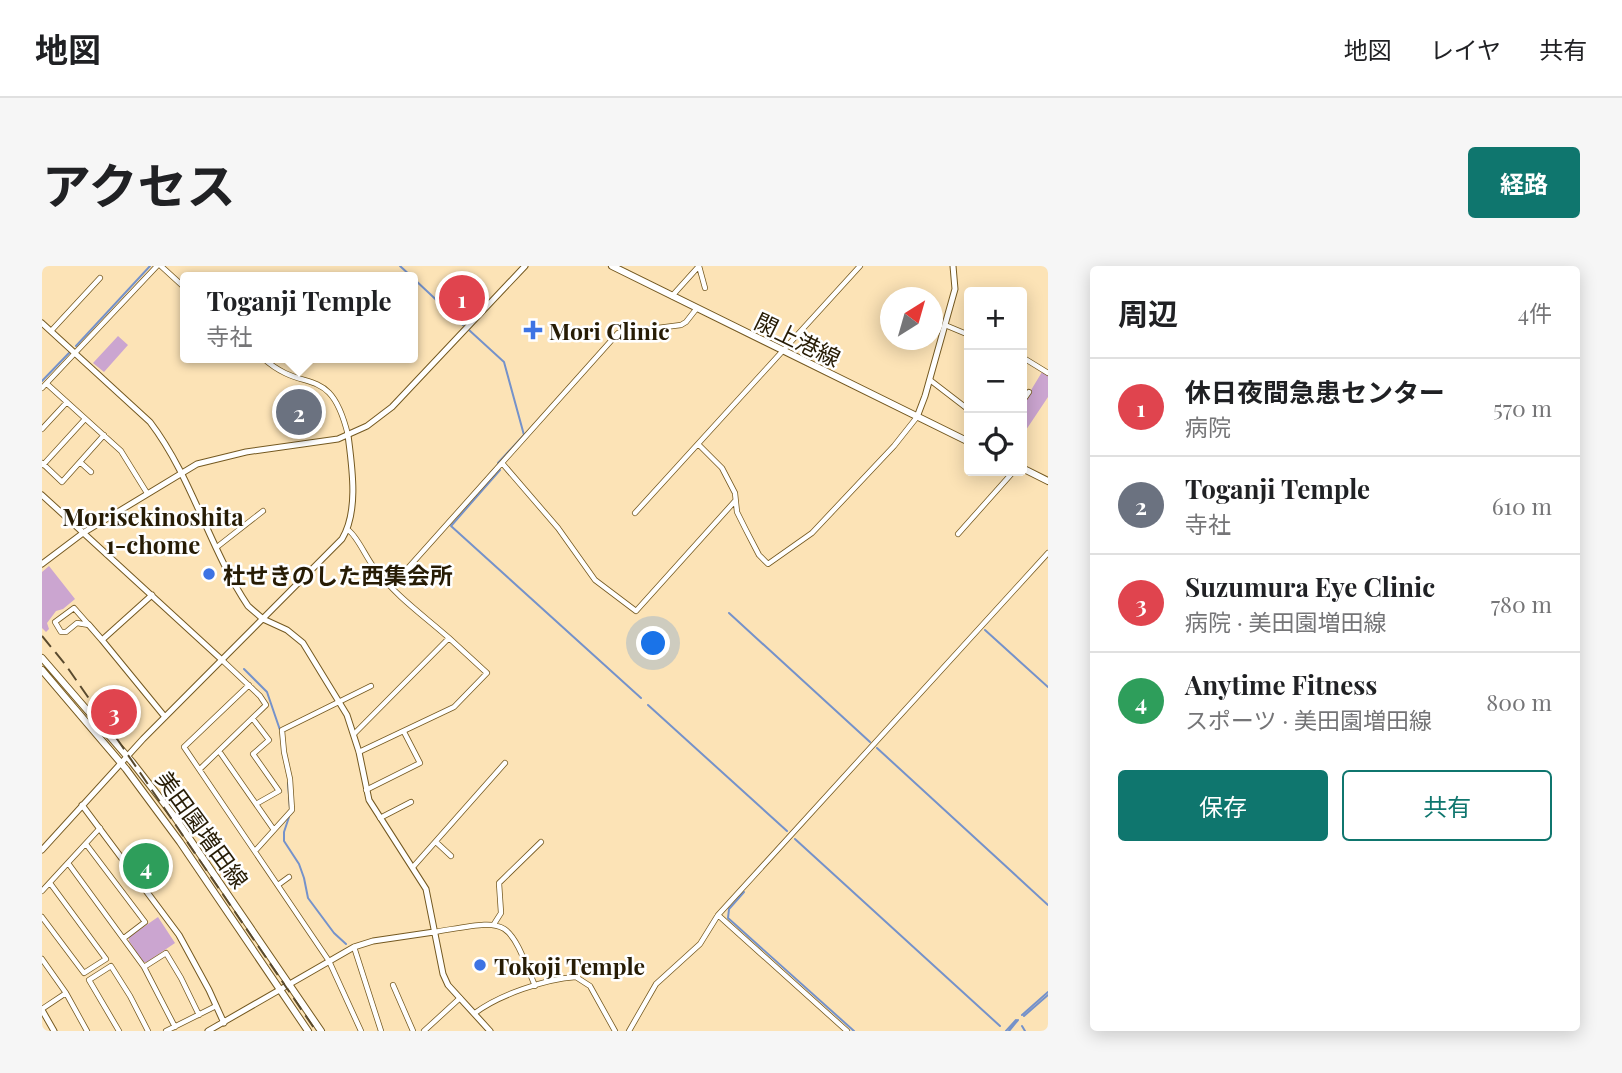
<!DOCTYPE html>
<html lang="ja">
<head>
<meta charset="utf-8">
<style>
	:root { --surface:#fff; --page:#f6f6f6; --text:#202124; --muted:#757577; --line:#e0e0e0; --accent:#0f766e }
	body { margin:0; font-family:"Playfair Display","Noto Sans JP",serif; background:var(--page); color:var(--text) }
	.controls { position:absolute; right:21px; top:21px; display:grid; overflow:hidden; border-radius:7px; box-shadow:0 4px 18px #0003 }
	.controls button { width:63px; height:63px; display:grid; place-items:center; padding:0; border:0; border-bottom:2px solid var(--line); background:var(--surface); color:var(--text); font:35px sans-serif }
	.compass { position:absolute; left:838px; top:21px; width:63px; height:63px; border-radius:50%; background:var(--surface); box-shadow:0 4px 18px #0003; rotate:37deg }
	.you { position:absolute; left:612px; top:378px; width:24px; height:24px; margin:-18px; border:5px solid #fff; border-radius:50%; background:#1a73e8; box-shadow:0 0 0 10px #1a73e833 }
	.badge { display:grid; place-items:center; width:46px; height:46px; border-radius:50%; background:var(--accent); color:#fff; font-size:23px; font-weight:700 }
	.pin { position:absolute; translate:-50% -50%; border:4px solid #fff; box-shadow:0 2px 7px #0006 }
	.popup { position:absolute; left:138px; top:6px; width:238px; height:91px; box-sizing:border-box; display:grid; place-content:center; border-radius:7px; background:var(--surface); filter:drop-shadow(0 2px 5px #0005); font-size:23px; white-space:nowrap; color:var(--muted) }
	.popup b { font-size:26px; color:var(--text) }
	.popup::after { content:''; position:absolute; left:50%; top:100%; margin-left:-14px; border:14px solid transparent; border-top-color:var(--surface) }
	.list { margin:0; padding:0; list-style:none }
	h2 { display:flex; justify-content:space-between; align-items:center; height:91px; margin:0; padding:0 28px; font-size:30px }
	h2 small { font-size:23px; font-weight:400; color:var(--muted) }
	.list li { display:grid; grid-template-columns:46px 1fr auto; gap:21px; align-items:center; box-sizing:border-box; height:98px; padding:0 28px; border-top:2px solid var(--line) }
	.list b { display:block; font-size:26px; white-space:nowrap }
	.list p { margin:0; font-size:23px; white-space:nowrap; color:var(--muted) }
	.list em { font-size:23px; font-style:normal; color:var(--muted) }
	.actions { display:flex; gap:14px; padding:21px 28px }
	.actions a { flex:1; padding:16px 0; border:2px solid var(--accent); border-radius:7px; text-align:center; font-size:24px; color:var(--accent) }
	.actions .main { background:var(--accent); color:#fff }
	.icon { flex:none; width:38px; height:38px; fill:none; stroke:currentColor; stroke-width:2; stroke-linecap:round; stroke-linejoin:round }
	.map { position:relative; flex:none; width:1006px; height:765px; overflow:hidden; border-radius:7px }
	header { display:flex; align-items:center; gap:42px; box-sizing:border-box; height:98px; padding:0 35px; background:var(--surface); border-bottom:2px solid var(--line) }
	header strong { font-size:33px }
	nav { display:flex; gap:38px; margin-inline-start:auto; font-size:24px }
	.intro { display:flex; align-items:center; justify-content:space-between; box-sizing:border-box; height:168px; padding:0 42px }
	h1 { margin:0; font-size:49px }
	.button { padding:18px 32px; border-radius:7px; background:var(--accent); color:#fff; font-size:24px; font-weight:700 }
	main { display:flex; gap:42px; padding:0 42px }
	aside { flex:1; background:var(--surface); border-radius:7px; box-shadow:0 4px 18px #0003 }
	.map>svg:first-child { display:block }
	.green { fill:#cba5d0 }
	.lines { fill:none; stroke-linecap:round; stroke-linejoin:round }
	.stream { stroke:#7592ca; stroke-width:2 }
	.minor-casing { stroke:#745921; stroke-width:6 }
	.tertiary-casing { stroke:#745921; stroke-width:7 }
	.secondary-casing { stroke:#745921; stroke-width:8 }
	.minor { stroke:#fff; stroke-width:4.5 }
	.tertiary { stroke:#fff; stroke-width:5 }
	.secondary { stroke:#fff; stroke-width:6 }
	.rail { stroke:#594a2e; stroke-width:2; stroke-dasharray:14 7; stroke-linecap:butt }
	.poi-dot { fill:#3d73e3; stroke:#fff; stroke-width:2.5 }
	.labels { text-anchor:middle; dominant-baseline:central; stroke-width:5; stroke-linejoin:round; paint-order:stroke }
	.poi-label { font-size:23px; font-weight:bold; fill:#271c05; stroke:#fff; text-anchor:start }
	.street-label { font-size:23px; fill:#271c05; stroke:#fff }
	.neighbourhood-label { font-size:24px; font-weight:bold; fill:#271c05; stroke:#fff }
</style>
</head>
<body>
<header>
<strong>地図</strong>
<nav><a>地図</a><a>レイヤ</a><a>共有</a></nav>
</header>
<div class="intro"><h1>アクセス</h1><a class="button">経路</a></div>
<main>
<div class="map">
<svg width="1006" height="765" viewBox="0 0 1006 765">
	<rect width="100%" height="100%" fill="#fce3b6"/>
	<path class="green" d="M76 70 86 79 62 106 51 97Z
		M1000 106 1006 110V131L980 170V139Z
		M7 300 33 333 21 343 14 345 5 357 7 363 4 366 0 362V306Z
		M116 651 133 677 105 696H101L87 675V671Z"/>
	<g class="lines">
		<path class="stream" d="M358 0 370 11
			M371 12 421 59
			M427 64 462 96 482 169 456 197
			M34 80 108 0
			M0 115 27 87
			M458 204 409 260 599 432
			M687 347 828 476
			M943 364 1006 421
			M202 403 225 426 238 464
			M606 439 745 565
			M835 482 1006 639
			M246 517 248 543
			M247 551 242 566V575L257 598 262 612 266 632 292 667 304 678
			M753 573 958 760
			M702 626 687 643 686 652 812 765
			M980 749 1006 726
			M982 750 1006 729
			M980 760 983 765
			M964 765 974 754
			M967 765 976 754"/>
		<defs>
			<path id="minor" d="M119 0 143 22
				M657 0 663 22
				M630 30 657 0
				M903 59 927 69
				M9 65 58 12
				M980 91 1006 107
				M221 92C263 130 288 96 306 169
				M888 114 927 144
				M5 118 79 185 105 227
				M0 122 115 0
				M980 136 987 126
				M0 163 25 136
				M656 178 680 202 693 227 695 246 704 264 717 289 726 298 770 267 852 180 875 151
				M38 196 49 206
				M0 197 20 216 62 169
				M460 197 516 262 553 314 594 345 693 235
				M1 199 43 153
				M593 247 818 0
				M306 264C315 269 325 294 334 304 354 330 382 350 407 372L312 468
				M916 268 972 205
				M175 281 221 245
				M349 321 576 67 639 59 644 56 655 42
				M32 342 47 359 35 357 24 366H19L13 356Z
				M207 419 142 481 287 695 319 765
				M211 453 227 474 211 488 237 525 214 538
				M177 485 232 564
				M317 486 412 441 445 407 407 372
				M158 503 224 439 218 430 180 394
				M324 524 378 497 362 466
				M338 552 369 536
				M394 576 409 590
				M44 578 103 656 82 672
				M213 585 250 544 248 513 242 486 240 464 329 420
				M26 597 102 701 133 761
				M371 601 463 497
				M236 619 247 611
				M0 625 58 562
				M676 649 805 765
				M0 651 42 707 64 693 8 617
				M452 658 459 647 457 617 499 576
				M392 666C467 654 464 648 493 720
				M312 681 339 765
				M0 693 24 727 45 765
				M102 701 124 687 139 712 157 749
				M351 719 371 765
				M0 743 24 727
				M433 747C457 729 503 713 534 711L548 720 573 765
				M77 765 47 714 69 700 88 730 106 765
				M124 765 174 740
				M382 765 418 732
				M587 765 614 718 658 678 676 649 1006 287"/>
			<path id="tertiary" d="M0 57 108 156C150 211 167 282 206 340L221 353 245 364 261 377 305 449 317 486 327 534 384 623 401 708 406 719 448 765
				M875 151 883 130 913 23 911 0
				M0 229 180 394
				M0 298 41 267 155 198 204 186 296 173 325 160 350 141 483 0
				M110 329 60 374 123 451
				M47 359 60 374
				M40 539 137 669 167 724 182 757
				M0 584 101 473 300 273C317 245 310 201 306 169
				M0 744 12 765
				M166 765 312 681 331 675 392 666"/>
			<path id="secondary" d="M570 0 927 176
				M980 202 1006 215
				M0 392 90 496 132 550 279 765
				M0 404 84 503 138 576 266 765"/>
		</defs>
		<use href="#minor" class="minor-casing"/>
		<use href="#tertiary" class="tertiary-casing"/>
		<use href="#secondary" class="secondary-casing"/>
		<use href="#minor" class="minor"/>
		<use href="#tertiary" class="tertiary"/>
		<use href="#secondary" class="secondary"/>
		<path class="rail" d="M0 370 23 398 71 467 274 765"/>
	</g>
	<g class="poi-dot">
		<path d="M487.5 53.5h7v7h7v7h-7v7h-7v-7h-7v-7h7z"/>
		<circle cx="167" cy="308" r="7"/>
		<circle cx="438" cy="699" r="7"/>
	</g>
	<g class="labels">
		<g class="poi-label">
			<text x="507" y="64">Mori Clinic</text>
			<text x="181" y="308">杜せきのした西集会所</text>
			<text x="452" y="699">Tokoji Temple</text>
		</g>
		<g class="street-label">
			<text transform="translate(756 73) rotate(26)">閖上港線</text>
			<text transform="translate(161 563) rotate(54)">美田園増田線</text>
		</g>
		<g class="neighbourhood-label">
			<text x="111" y="250">Morisekinoshita<tspan x="111" dy="28">1-chome</tspan></text>
		</g>
	</g>
</svg>
<div class="controls">
<button>+</button>
<button>−</button>
<button><svg class="icon" aria-label="locate" viewBox="0 0 24 24"><circle cx="12" cy="12" r="6"/><path d="M12 2v4M12 18v4M2 12h4M18 12h4"/></svg></button>
</div>
<svg class="compass" viewBox="-18 -18 36 36"><path d="M0-13l5 13h-10z" fill="#e53935"/><path d="M0 13l5-13h-10z" fill="#757577"/></svg>
<div class="you"></div>
<div class="pin badge" style="left:420px;top:32px;background:#e0444e">1</div>
<div class="pin badge" style="left:257px;top:146px;background:#6b7280">2</div>
<div class="popup"><b>Toganji Temple</b>寺社</div>
<div class="pin badge" style="left:72px;top:446px;background:#e0444e">3</div>
<div class="pin badge" style="left:104px;top:600px;background:#2e9e5b">4</div>
</div>
<aside>
<h2>周辺<small>4件</small></h2>
<ul class="list">
<li><span class="badge" style="background:#e0444e">1</span><div><b>休日夜間急患センター</b><p>病院</p></div><em>570 m</em></li>
<li><span class="badge" style="background:#6b7280">2</span><div><b>Toganji Temple</b><p>寺社</p></div><em>610 m</em></li>
<li><span class="badge" style="background:#e0444e">3</span><div><b>Suzumura Eye Clinic</b><p>病院 · 美田園増田線</p></div><em>780 m</em></li>
<li><span class="badge" style="background:#2e9e5b">4</span><div><b>Anytime Fitness</b><p>スポーツ · 美田園増田線</p></div><em>800 m</em></li>
</ul>
<div class="actions"><a class="main">保存</a><a>共有</a></div>
</aside>
</main>
</body>
</html>
